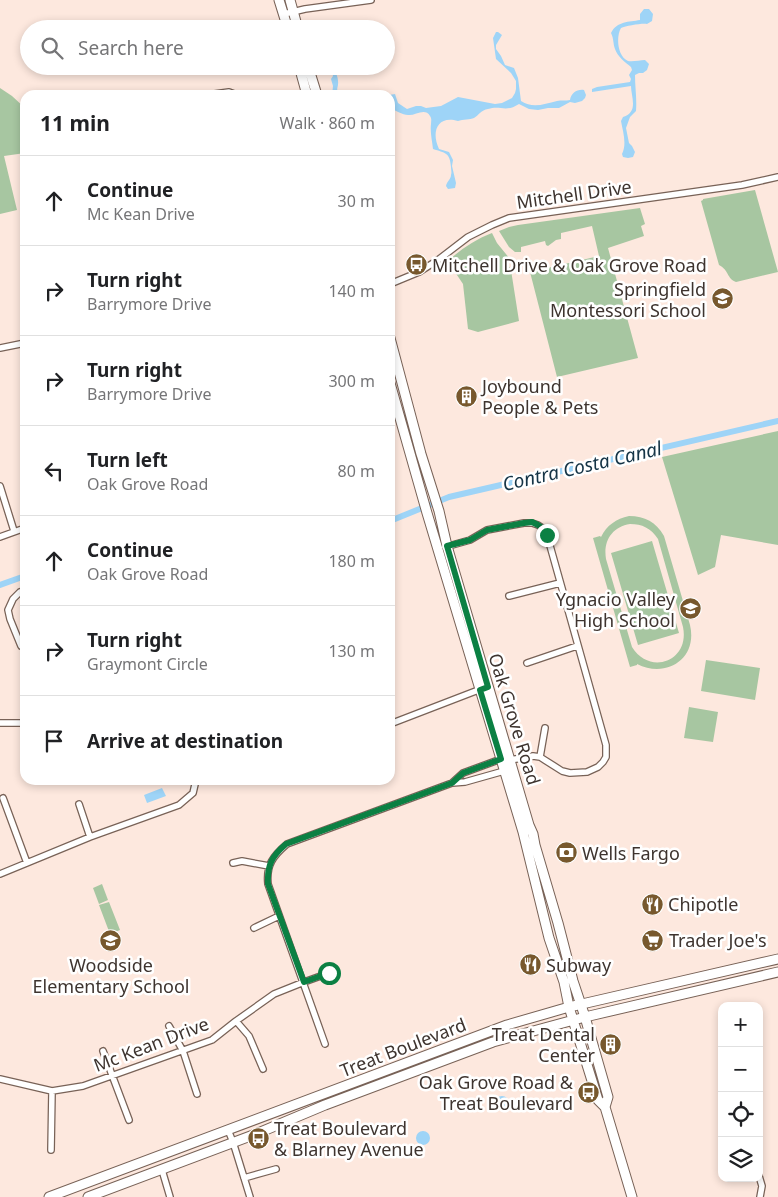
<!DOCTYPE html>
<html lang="en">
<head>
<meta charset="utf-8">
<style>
	:root { --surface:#fff; --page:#f2f2f2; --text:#202124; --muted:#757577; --line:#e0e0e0 }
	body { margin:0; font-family:"Noto Sans",sans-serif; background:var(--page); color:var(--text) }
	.controls { position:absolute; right:15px; bottom:15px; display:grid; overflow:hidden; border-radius:10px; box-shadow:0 2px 8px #0003 }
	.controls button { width:45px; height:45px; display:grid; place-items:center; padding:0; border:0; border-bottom:1px solid var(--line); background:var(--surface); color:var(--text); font:25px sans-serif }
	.stop { position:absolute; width:15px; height:15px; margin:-11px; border:4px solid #0b8043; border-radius:50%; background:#fff }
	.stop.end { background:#0b8043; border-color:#fff; box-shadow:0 1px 5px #0008 }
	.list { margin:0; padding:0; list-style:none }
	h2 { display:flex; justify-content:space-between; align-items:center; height:65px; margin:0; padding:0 20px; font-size:21px }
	h2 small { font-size:16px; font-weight:400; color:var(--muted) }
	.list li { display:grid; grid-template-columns:32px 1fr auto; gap:15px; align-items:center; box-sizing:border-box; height:90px; padding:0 20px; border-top:1px solid var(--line) }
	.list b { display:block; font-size:19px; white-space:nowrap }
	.list p { margin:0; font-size:16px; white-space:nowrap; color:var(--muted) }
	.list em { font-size:16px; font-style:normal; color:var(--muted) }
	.icon { flex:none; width:28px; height:28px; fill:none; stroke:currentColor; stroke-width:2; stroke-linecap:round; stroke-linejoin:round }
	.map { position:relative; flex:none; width:778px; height:1197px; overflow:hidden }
	.search { position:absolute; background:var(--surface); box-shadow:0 2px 8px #0003; left:20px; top:20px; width:375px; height:55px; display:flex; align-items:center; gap:12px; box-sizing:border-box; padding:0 18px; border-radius:28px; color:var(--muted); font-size:19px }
	.panel { position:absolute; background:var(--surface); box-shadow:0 2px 8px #0003; left:20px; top:90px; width:375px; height:695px; border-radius:15px }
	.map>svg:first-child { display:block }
	.green { fill:#a7c6a1; fill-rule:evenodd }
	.water { fill:#9ed4f7 }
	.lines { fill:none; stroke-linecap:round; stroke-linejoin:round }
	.canal { stroke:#9ed4f7; stroke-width:6 }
	.minor-casing { stroke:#786257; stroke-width:8 }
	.secondary-casing { stroke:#786257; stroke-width:11 }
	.minor { stroke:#fff; stroke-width:5.5 }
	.secondary { stroke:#fff; stroke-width:9 }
	.route { stroke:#0b8043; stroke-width:6 }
	.labels { text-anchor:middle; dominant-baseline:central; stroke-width:5; stroke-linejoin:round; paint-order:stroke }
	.street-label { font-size:18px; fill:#3e342f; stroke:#fff }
	.poi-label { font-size:18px; fill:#3e342f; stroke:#fff; text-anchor:start }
	.water-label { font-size:19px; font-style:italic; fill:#153446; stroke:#fff }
</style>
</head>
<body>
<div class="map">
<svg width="778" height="1197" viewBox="0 0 778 1197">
	<rect width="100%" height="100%" fill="#fde8de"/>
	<path class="green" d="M0 88 12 96 25 108V153L4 156 17 210 0 214Z
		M755 190 778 272 736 282C727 279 729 270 719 265L701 201 703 200V199Z
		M640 208 645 224 641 226 644 236 608 248 638 358 557 377 530 272 599 256 592 226 561 233V239L556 240 548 246 546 245 545 241 521 247V252H515L509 247 499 231 509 227 518 225Z
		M492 233 497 243 510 259 506 261 511 270 519 321 478 332 468 329 463 284 449 263 450 259C463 248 476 239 492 233Z
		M778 431V545L721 535 715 567 698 575 662 457Z
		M629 516C645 516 656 522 664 536L690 625C698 659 666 679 637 664V665L630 667 593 538 600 536 601 537C607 525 616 519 629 516ZM630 524C642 524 651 528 658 539L683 627C690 661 650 676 632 647L606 559C603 541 612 527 630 524Z
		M652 541 679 633 638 645 611 553Z
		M706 660 760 668 755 700 701 691Z
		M689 707 718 712 713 742 684 738Z
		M102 884 108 900 99 904 93 888Z
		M109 902 120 930 110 934 99 905Z"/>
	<path class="water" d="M644 9H649L653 14 652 21 647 24C642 23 626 26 621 28 616 36 617 56 628 61 633 62 640 60 645 60L649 64 647 70 643 73H639L635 75C635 87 637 99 636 111L630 117 626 128 629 143 632 146 635 152 633 157 628 158 623 157 622 154C627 144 623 132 621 121L623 117C639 112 631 97 631 86L592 92V89L597 87 630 82 631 79 629 75 632 70 631 67C626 63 617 56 615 49 613 44 614 39 611 33 617 21 629 22 640 20V14Z
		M496 32H498L502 35 496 45V49L501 56 505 65 514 68 518 78 521 101C533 109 544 104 557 101 561 100 566 101 570 100 571 93 577 89 584 90L586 95 585 98 582 101 575 103 570 102 559 108H548L538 110 529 109 519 104C505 113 501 105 488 109 481 110 479 115 474 118 470 120 463 119 458 121 437 115 431 132 439 149L449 152 453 160 452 166 456 183 455 188 448 189 446 186C447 181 451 179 451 175 452 172 451 170 451 167 450 152 445 153 433 149 432 140 430 132 431 124 431 121 432 119 430 116 425 107 415 116 408 115 403 115 394 110 390 108L389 95 395 94 398 103 407 109 416 106H421L426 108 441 106 458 97 495 104 502 103 512 98 515 93 516 89V81L511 73 496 59 493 38Z
		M335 70C336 74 338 77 338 81 339 88 334 89 341 95H332L333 86 331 79 333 76 332 71Z
		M162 788 166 796 147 803 144 795Z
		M495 1103a7 7 0 1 1 14 0a7 7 0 1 1-14 0Z
		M416 1138a7 7 0 1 1 14 0a7 7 0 1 1-14 0Z"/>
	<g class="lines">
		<path class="canal" d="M390 521 449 497 778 421
			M0 585 25 576"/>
		<defs>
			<path id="minor" d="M284 14 305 9 371 0
				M207 95 229 92 237 95
				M390 284 419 272 438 260 468 237 492 225 509 218 742 185 778 177
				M0 348 25 343
				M0 486 14 531
				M0 537 25 528
				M445 547 470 540 487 530 524 523H532L538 525 544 529 547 535 606 745V757L603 762 598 767 587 772 570 773 562 771 540 757 533 756 510 760 501 759 463 773 452 783 465 782 504 771 505 769
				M509 596 560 583
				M21 646 10 619 8 610 13 599 20 592 25 590
				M527 663 577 646
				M0 723H25
				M390 724 481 689
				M540 757 545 728
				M3 798 27 863
				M79 804 90 837
				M233 863 242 861 269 866
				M0 874 90 837 179 805 193 793 196 780
				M254 928 279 916
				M236 1021 249 1036 263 1069
				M169 1026 183 1051 197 1094
				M325 1044 268 884C266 865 273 856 287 844L452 783
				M103 1051 129 1120
				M0 1079 52 1091 83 1086 212 1040 236 1021 274 994 304 982 329 973
				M228 1130 233 1142 250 1197
				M51 1150 52 1091
				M162 1170 170 1197
				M759 1176 762 1186 760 1197
				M244 1178 276 1169"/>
			<path id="secondary" d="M279 0 288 29
				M290 0 298 29
				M299 66 307 95
				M308 66 317 95
				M390 338 421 454 439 511 447 546 529 825 533 834 535 845 558 923 573 981 585 1017 608 1097 605 1107
				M390 383 427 513 501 759 523 832 549 938 564 982 569 1007 598 1100 605 1107 632 1197
				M49 1197 507 1025 569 1007 778 959
				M88 1197 256 1134 325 1105 493 1042 585 1017 778 972"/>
		</defs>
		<use href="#minor" class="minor-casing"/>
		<use href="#secondary" class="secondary-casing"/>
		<use href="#minor" class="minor"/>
		<use href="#secondary" class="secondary"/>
	</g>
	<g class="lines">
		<path class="route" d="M329 973 304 982 268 884C267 865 272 856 286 844L452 783 463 773 501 759 480 690 488 687 447 546 470 540 487 530 524 523 532 522 538 525 544 529 547 535"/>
	</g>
	<defs>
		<symbol id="bus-disc" viewBox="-11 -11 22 22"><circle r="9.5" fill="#77582d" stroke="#fff"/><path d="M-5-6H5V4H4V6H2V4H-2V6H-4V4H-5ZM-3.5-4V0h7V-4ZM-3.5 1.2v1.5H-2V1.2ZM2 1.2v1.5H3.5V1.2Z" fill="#fff"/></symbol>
		<symbol id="school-disc" viewBox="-11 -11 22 22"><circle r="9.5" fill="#77582d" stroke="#fff"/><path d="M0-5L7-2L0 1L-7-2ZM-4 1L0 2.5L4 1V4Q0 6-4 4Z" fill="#fff"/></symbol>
		<symbol id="building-disc" viewBox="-11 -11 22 22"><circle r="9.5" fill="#77582d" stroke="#fff"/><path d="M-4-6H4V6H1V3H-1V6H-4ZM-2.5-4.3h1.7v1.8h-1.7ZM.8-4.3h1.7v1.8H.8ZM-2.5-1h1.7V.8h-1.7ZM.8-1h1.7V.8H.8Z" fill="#fff"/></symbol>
		<symbol id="bank-disc" viewBox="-11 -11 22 22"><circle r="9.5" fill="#77582d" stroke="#fff"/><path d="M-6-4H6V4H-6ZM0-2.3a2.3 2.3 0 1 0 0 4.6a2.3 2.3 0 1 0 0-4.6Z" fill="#fff"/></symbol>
		<symbol id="restaurant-disc" viewBox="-11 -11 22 22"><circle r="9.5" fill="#77582d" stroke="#fff"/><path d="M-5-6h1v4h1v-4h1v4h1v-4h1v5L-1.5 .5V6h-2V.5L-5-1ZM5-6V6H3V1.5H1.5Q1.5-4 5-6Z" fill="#fff"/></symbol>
		<symbol id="supermarket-disc" viewBox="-11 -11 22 22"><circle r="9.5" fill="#77582d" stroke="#fff"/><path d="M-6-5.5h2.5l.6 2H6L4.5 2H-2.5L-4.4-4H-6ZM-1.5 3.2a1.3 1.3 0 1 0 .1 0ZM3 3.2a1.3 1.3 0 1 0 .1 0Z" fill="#fff"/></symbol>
	</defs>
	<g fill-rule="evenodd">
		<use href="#bus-disc" x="404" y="252" width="25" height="25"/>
		<use href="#school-disc" x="710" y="286" width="25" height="25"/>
		<use href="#building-disc" x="454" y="384" width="25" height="25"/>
		<use href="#school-disc" x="678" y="596" width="25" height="25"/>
		<use href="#bank-disc" x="554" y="840" width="25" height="25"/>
		<use href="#restaurant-disc" x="640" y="892" width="25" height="25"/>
		<use href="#school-disc" x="98" y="928" width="25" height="25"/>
		<use href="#supermarket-disc" x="640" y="928" width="25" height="25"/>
		<use href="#restaurant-disc" x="518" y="952" width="25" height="25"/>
		<use href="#building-disc" x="598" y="1032" width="25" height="25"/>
		<use href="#bus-disc" x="576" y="1080" width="25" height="25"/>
		<use href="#bus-disc" x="246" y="1126" width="25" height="25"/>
	</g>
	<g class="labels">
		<g class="street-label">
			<text transform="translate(574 194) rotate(-8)">Mitchell Drive</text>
			<text transform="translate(515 719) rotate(73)">Oak Grove Road</text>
			<text transform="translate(151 1044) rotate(-21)">Mc Kean Drive</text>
			<text transform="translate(403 1047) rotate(-21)">Treat Boulevard</text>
		</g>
		<g class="poi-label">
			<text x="432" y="265">Mitchell Drive &amp; Oak Grove Road</text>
			<text x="706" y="289" text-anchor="end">Springfield<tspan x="706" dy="21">Montessori School</tspan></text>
			<text x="482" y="386">Joybound<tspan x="482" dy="21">People &amp; Pets</tspan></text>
			<text x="675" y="599" text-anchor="end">Ygnacio Valley<tspan x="675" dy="21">High School</tspan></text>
			<text x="582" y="853">Wells Fargo</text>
			<text x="668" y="904">Chipotle</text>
			<text x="669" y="940">Trader Joe's</text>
			<text x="111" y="965" text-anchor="middle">Woodside<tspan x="111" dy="21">Elementary School</tspan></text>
			<text x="546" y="965">Subway</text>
			<text x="595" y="1034" text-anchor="end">Treat Dental<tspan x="595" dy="21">Center</tspan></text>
			<text x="573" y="1082" text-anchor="end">Oak Grove Road &amp;<tspan x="573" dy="21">Treat Boulevard</tspan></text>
			<text x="274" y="1128">Treat Boulevard<tspan x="274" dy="21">&amp; Blarney Avenue</tspan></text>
		</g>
		<g class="water-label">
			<text transform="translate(582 466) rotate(-13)">Contra Costa Canal</text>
		</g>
	</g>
</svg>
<div class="controls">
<button>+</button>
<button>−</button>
<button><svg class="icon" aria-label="locate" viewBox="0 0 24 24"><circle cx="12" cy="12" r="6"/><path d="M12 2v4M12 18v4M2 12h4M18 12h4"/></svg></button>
<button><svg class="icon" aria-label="layers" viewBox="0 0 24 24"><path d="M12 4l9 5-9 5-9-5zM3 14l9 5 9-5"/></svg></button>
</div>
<div class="stop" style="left:329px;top:973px"></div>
<div class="stop end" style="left:547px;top:535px"></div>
<div class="search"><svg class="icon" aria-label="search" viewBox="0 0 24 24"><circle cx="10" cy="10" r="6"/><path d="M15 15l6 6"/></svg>Search here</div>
<section class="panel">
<h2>11 min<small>Walk · 860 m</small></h2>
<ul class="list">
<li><svg class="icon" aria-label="ahead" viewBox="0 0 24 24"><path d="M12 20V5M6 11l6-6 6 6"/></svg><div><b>Continue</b><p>Mc Kean Drive</p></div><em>30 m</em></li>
<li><svg class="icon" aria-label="right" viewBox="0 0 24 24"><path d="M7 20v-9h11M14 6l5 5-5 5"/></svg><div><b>Turn right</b><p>Barrymore Drive</p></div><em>140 m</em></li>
<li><svg class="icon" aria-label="right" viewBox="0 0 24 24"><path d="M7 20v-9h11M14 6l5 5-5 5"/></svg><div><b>Turn right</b><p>Barrymore Drive</p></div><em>300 m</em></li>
<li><svg class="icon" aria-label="left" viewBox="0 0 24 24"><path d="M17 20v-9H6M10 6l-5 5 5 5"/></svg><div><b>Turn left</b><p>Oak Grove Road</p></div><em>80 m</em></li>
<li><svg class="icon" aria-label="ahead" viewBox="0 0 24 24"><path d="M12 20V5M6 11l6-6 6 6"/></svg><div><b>Continue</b><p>Oak Grove Road</p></div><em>180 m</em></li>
<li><svg class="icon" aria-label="right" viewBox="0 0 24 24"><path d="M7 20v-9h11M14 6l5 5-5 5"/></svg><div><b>Turn right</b><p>Graymont Circle</p></div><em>130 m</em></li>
<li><svg class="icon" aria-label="arrive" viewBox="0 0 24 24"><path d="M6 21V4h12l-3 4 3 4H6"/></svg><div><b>Arrive at destination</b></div></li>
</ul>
</section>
</div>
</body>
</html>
